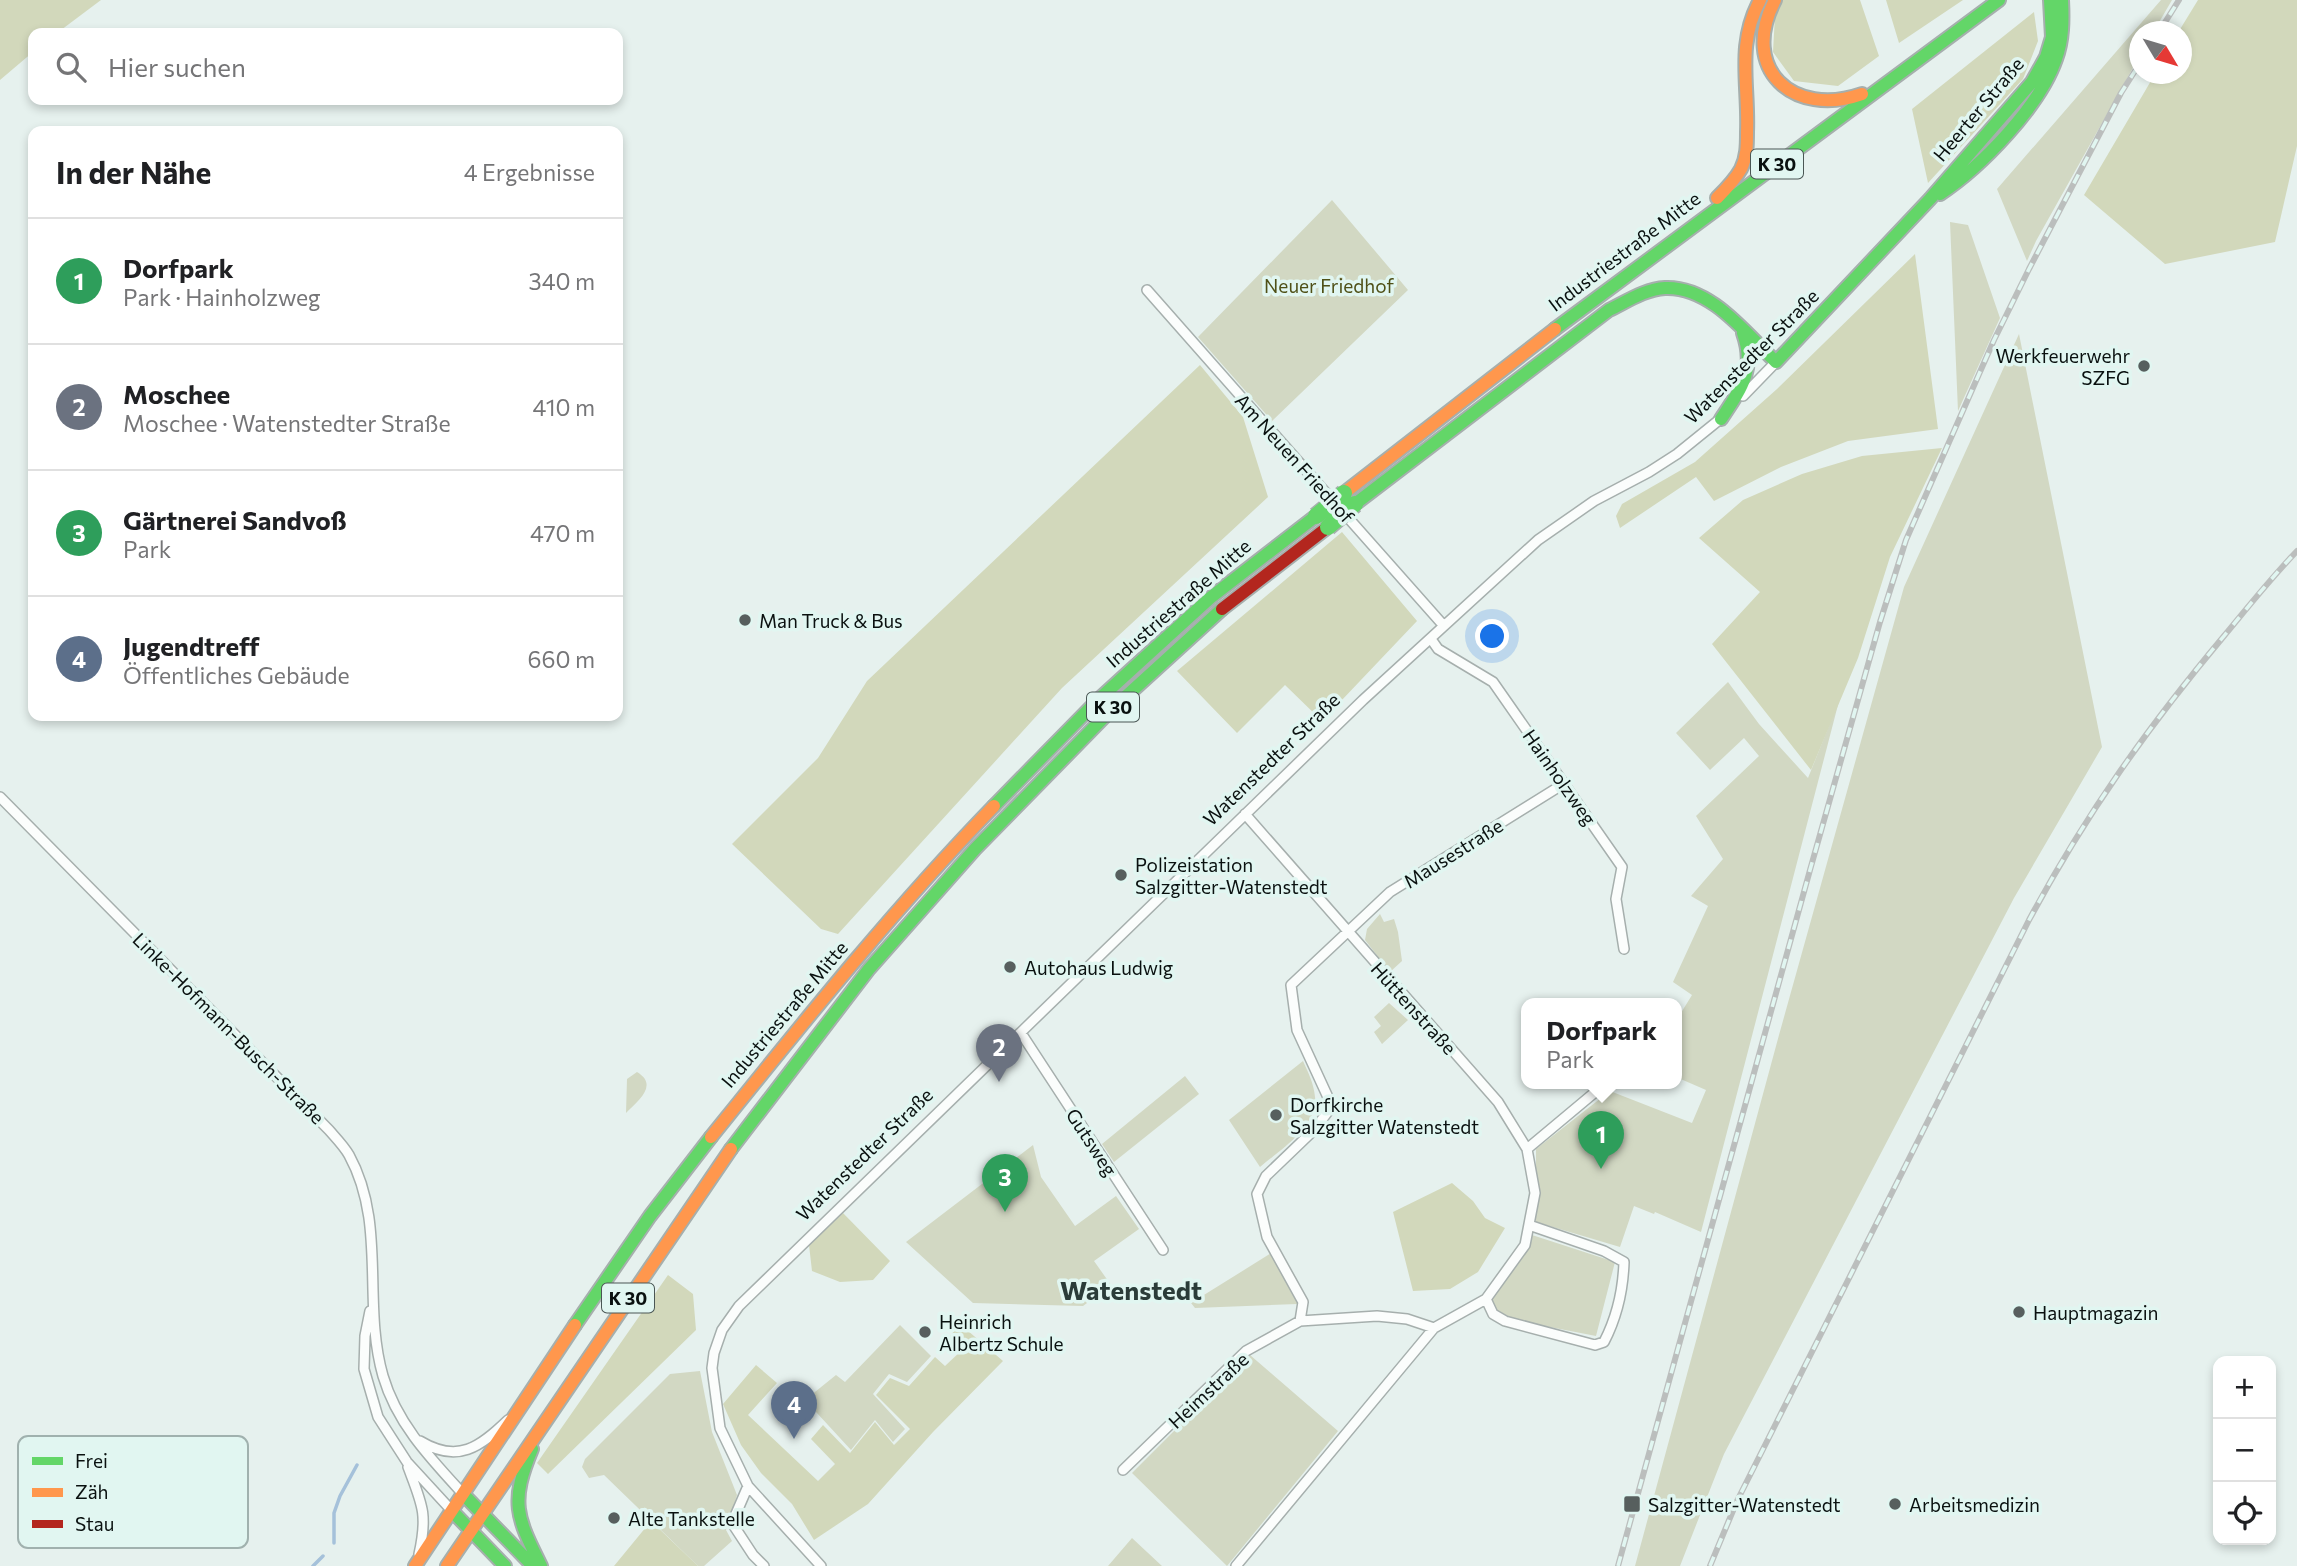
<!DOCTYPE html>
<html lang="de">
<head>
<meta charset="utf-8">
<style>
	:root { --surface:#fff; --page:#f6f6f6; --text:#202124; --muted:#757577; --line:#e0e0e0; --accent:#0f766e }
	body { margin:0; font-family:Commissioner,sans-serif; background:var(--page); color:var(--text) }
	.controls { position:absolute; right:21px; bottom:21px; display:grid; overflow:hidden; border-radius:14px; box-shadow:0 4px 10px #0003 }
	.controls button { width:63px; height:63px; display:grid; place-items:center; padding:0; border:0; border-bottom:2px solid var(--line); background:var(--surface); color:var(--text); font:35px sans-serif }
	.compass { position:absolute; left:2129px; top:21px; width:63px; height:63px; border-radius:50%; background:var(--surface); box-shadow:0 4px 10px #0003; rotate:128deg }
	.you { position:absolute; left:1493px; top:637px; width:24px; height:24px; margin:-18px; border:5px solid #fff; border-radius:50%; background:#1a73e8; box-shadow:0 0 0 10px #1a73e833 }
	.badge { display:grid; place-items:center; width:46px; height:46px; border-radius:50%; background:var(--accent); color:#fff; font-size:23px; font-weight:700 }
	.pin { position:absolute; translate:-50% -58px; filter:drop-shadow(0 2px 4px #0008) }
	.pin::after { content:''; position:absolute; top:37px; width:24px; height:21px; background:inherit; clip-path:polygon(0 0,100% 0,50% 100%) }
	.popup { position:absolute; left:1521px; top:998px; width:161px; height:91px; box-sizing:border-box; display:grid; place-content:center; border-radius:14px; background:var(--surface); filter:drop-shadow(0 2px 5px #0005); font-size:23px; white-space:nowrap; color:var(--muted) }
	.popup b { font-size:26px; color:var(--text) }
	.popup::after { content:''; position:absolute; left:50%; top:100%; margin-left:-14px; border:14px solid transparent; border-top-color:var(--surface) }
	.list { margin:0; padding:0; list-style:none }
	h2 { display:flex; justify-content:space-between; align-items:center; height:91px; margin:0; padding:0 28px; font-size:30px }
	h2 small { font-size:23px; font-weight:400; color:var(--muted) }
	.list li { display:grid; grid-template-columns:46px 1fr auto; gap:21px; align-items:center; box-sizing:border-box; height:126px; padding:0 28px; border-top:2px solid var(--line) }
	.list b { display:block; font-size:26px; white-space:nowrap }
	.list p { margin:0; font-size:23px; white-space:nowrap; color:var(--muted) }
	.list em { font-size:23px; font-style:normal; color:var(--muted) }
	.icon { flex:none; width:38px; height:38px; fill:none; stroke:currentColor; stroke-width:2; stroke-linecap:round; stroke-linejoin:round }
	.map { position:relative; flex:none; width:2297px; height:1566px; overflow:hidden }
	.search { position:absolute; background:var(--surface); box-shadow:0 4px 10px #0003; left:28px; top:28px; width:595px; height:77px; display:flex; align-items:center; gap:18px; box-sizing:border-box; padding:0 24px; border-radius:14px; color:var(--muted); font-size:26px }
	.panel { position:absolute; background:var(--surface); box-shadow:0 4px 10px #0003; left:28px; top:126px; width:595px; height:595px; border-radius:14px }
	.map>svg:first-child { display:block }
	.green { fill:#d2d8c3 }
	.forest { fill:#d2d8bb }
	.lines { fill:none; stroke-linecap:round; stroke-linejoin:round }
	.stream { stroke:#a5c1da; stroke-width:3.5 }
	.street-casing { stroke:#a6afad; stroke-width:12 }
	.fast-casing { stroke:#a6afad; stroke-width:16 }
	.slow-casing { stroke:#a6afad; stroke-width:16 }
	.jam-casing { stroke:#a6afad; stroke-width:16 }
	.street { stroke:#fbfdfc; stroke-width:9 }
	.fast { stroke:#63d668; stroke-width:12 }
	.slow { stroke:#ff974d; stroke-width:12 }
	.jam { stroke:#b3261e; stroke-width:12 }
	.rail-casing { stroke:#bbbebd; stroke-width:6 }
	.rail { stroke:#e1f6f1; stroke-width:3.5; stroke-dasharray:10; stroke-linecap:butt }
	.fast-bridge-casing { stroke:#a6afad; stroke-width:19; stroke-linecap:butt }
	.fast-bridge { stroke:#63d668; stroke-width:16 }
	.poi-dot { fill:#575f5e; stroke:#e1f6f1; stroke-width:2.5 }
	.labels { text-anchor:middle; dominant-baseline:central; stroke-width:7; stroke-linejoin:round; paint-order:stroke }
	.shield { fill:#e1f6f1; stroke:#4a5654; stroke-width:2 }
	.shield-label { font-size:18px; font-weight:bold; fill:#0a1110 }
	.street-label { font-size:19px; fill:#0a1110; stroke:#e1f6f1 }
	.park-label { font-size:19px; fill:#4f5017; stroke:#e1f6f1 }
	.poi-label { font-size:19px; fill:#0a1110; stroke:#e1f6f1; text-anchor:start }
	.district-label { font-size:26px; font-weight:bold; fill:#2b3c39; stroke:#e1f6f1 }
	.key { fill:#e1f6f1; stroke:#a0b1ae; stroke-width:2 }
	.key-label { font-size:19px; fill:#0a1110 }
</style>
</head>
<body>
<div class="map">
<svg width="2297" height="1566" viewBox="0 0 2297 1566">
	<rect width="100%" height="100%" fill="#e6f1ee"/>
	<path class="green" d="M2161 0H2172L2154 31 2140 32 2139 57 2036 241 2027 261 1997 189Z
		M1332 200 1408 290 1272 421 1198 337Z
		M1950 222 1968 225 2000 318 1958 411Z
		M2019 334 2102 747 2014 898 1724 1454 1680 1566H1635L1779 1035 1904 587Z
		M1728 682 1759 724 1808 778 1839 701 1701 1232 1655 1212 1654 1214 1634 1206 1620 1247 1536 1222V1149L1610 1091 1692 1123 1706 1090 1676 1077V1021L1692 995 1673 982 1708 906 1691 896 1723 859 1696 816 1759 756 1744 738 1710 770 1676 733Z
		M1380 914 1384 922 1394 919 1398 932 1402 961 1390 972 1365 940 1367 929Z
		M1389 1003 1408 1020 1382 1044 1374 1032 1381 1026 1374 1017Z
		M1303 1061C1308 1072 1314 1084 1315 1097 1319 1125 1279 1151 1260 1167L1229 1120Z
		M637 1072C659 1085 638 1101 626 1113L627 1079Z
		M1185 1076 1199 1094 1114 1162 1102 1144Z
		M1033 1145 1041 1177 1075 1226 1116 1196 1139 1229 1094 1261 1111 1285 1083 1306 973 1303 906 1242Z
		M1532 1235 1615 1262 1596 1336 1508 1319 1496 1312 1489 1300 1530 1243Z
		M1273 1252 1298 1297 1297 1304 1195 1308 1191 1303Z
		M900 1325 931 1356 907 1382 889 1374 873 1394 905 1429 893 1442 875 1420 851 1450 805 1400 836 1375 845 1382Z
		M1250 1355 1338 1431 1227 1566 1132 1473Z
		M700 1371 712 1432 737 1495 726 1530 732 1541 704 1566H698L604 1475 589 1478 582 1467 585 1459 670 1374Z
		M1132 1538 1162 1566H1108Z"/>
	<path class="forest" d="M0 0H101L57 33H33V52L0 80Z
		M1782 0H1860L1879 56 1838 86 1794 81 1773 52 1775 15Z
		M1886 0H1963L1899 43Z
		M2198 0H2297V146L2275 242 2165 264 2084 195 2155 74H2182V32L2179 31Z
		M2034 12 2038 41 2023 79 1928 183 1912 109Z
		M1915 254 1938 429 1848 441 1781 467 1714 501 1696 477 1620 528 1616 516 1622 504 1695 462 1777 389Z
		M1200 365 1243 417 1268 497 1062 688 838 934 821 929 732 844 818 758 867 681Z
		M1942 448 1890 557 1858 658 1811 770 1712 644 1760 592 1699 538 1743 500 1802 474 1862 456Z
		M1342 532 1417 621 1322 721 1285 685 1237 733 1177 671Z
		M1452 1183 1473 1201 1485 1218 1505 1228 1478 1272 1450 1289 1413 1291 1393 1212Z
		M843 1213 890 1261 873 1280 840 1282 812 1271 809 1245Z
		M668 1275 693 1294 696 1330 548 1474 537 1463Z
		M960 1324 1003 1361 933 1432 868 1504 814 1540 792 1504 761 1473 741 1445 723 1404 756 1365 777 1383 748 1415 818 1481 835 1464 811 1439 823 1425 850 1453 875 1422 894 1445 910 1429 876 1395 890 1378 909 1386 935 1357 945 1366 962 1350 949 1337Z
		M651 1521 698 1566H614Z"/>
	<g class="lines">
		<path class="stream" d="M334 1543V1513L340 1496 357 1465
			M313 1566 323 1556"/>
		<defs>
			<path id="street" d="M1147 290 1334 502
				M1743 396 1776 362
				M1343 512 1444 626
				M1431 639 1438 649 1493 682 1622 867 1616 899 1624 949
				M0 797 329 1130C336 1138 344 1146 349 1155 387 1224 362 1303 383 1376 397 1424 431 1459 464 1495
				M1021 1033 1163 1250
				M1527 1149 1606 1083
				M1486 1299 1493 1314 1505 1321 1595 1345 1604 1342C1617 1317 1623 1292 1624 1262L1604 1251 1529 1225
				M370 1311 365 1336 364 1369 378 1417 407 1462 453 1512
				M1300 1321 1303 1302 1267 1237 1257 1194 1266 1176 1315 1129 1332 1106 1297 1030 1291 985 1390 892 1565 783
				M420 1441C458 1464 480 1447 508 1420
				M408 1467C422 1504 428 1514 419 1554
				M1123 1470 1246 1351 1300 1321 1377 1316 1407 1319 1434 1328
				M748 1486 732 1523 753 1555 764 1566
				M821 1566 748 1486 720 1428 712 1368 714 1353 722 1330 739 1306 1363 700 1538 540 1594 501 1649 472 1677 454 1724 416
				M1236 1566 1434 1328 1486 1299 1525 1245 1535 1193 1527 1149 1498 1102 1245 814"/>
			<path id="fast" d="M1940 194C1981 167 2040 106 2056 59 2063 40 2063 20 2062 0
				M1555 329 1999 0
				M1776 362 1930 199 2032 82 2046 57 2052 37 2050 0
				M1721 419C1741 389 1756 370 1743 333
				M1355 504 1609 310C1626 302 1645 289 1665 288 1711 286 1746 334 1776 362
				M994 806 1097 701 1210 598 1316 516
				M731 1149 869 969 975 849 1111 710 1222 609
				M575 1325 650 1216 711 1137
				M532 1449C510 1502 516 1516 541 1566
				M464 1495 533 1566
				M453 1512 505 1566"/>
			<path id="slow" d="M1775 0C1739 69 1793 118 1862 94
				M1717 198C1726 189 1735 180 1741 169 1747 157 1747 145 1747 132 1749 84 1736 45 1760 0
				M1344 493 1555 329
				M711 1137C802 1024 893 910 994 806
				M415 1566 575 1325
				M447 1566 731 1149"/>
			<path id="jam" d="M1222 609 1328 527"/>
		</defs>
		<use href="#street" class="street-casing"/>
		<use href="#fast" class="fast-casing"/>
		<use href="#slow" class="slow-casing"/>
		<use href="#jam" class="jam-casing"/>
		<use href="#street" class="street"/>
		<use href="#fast" class="fast"/>
		<use href="#slow" class="slow"/>
		<use href="#jam" class="jam"/>
		<defs>
			<path id="rail" d="M2159 32 2179 0
				M1618 1566 1810 870 1880 622 1906 540 1994 340 2029 269 2121 93 2140 63
				M1710 1566 1737 1501 2029 920C2086 814 2147 728 2224 636 2248 607 2271 578 2297 551"/>
		</defs>
		<use href="#rail" class="rail-casing"/>
		<use href="#rail" class="rail"/>
		<defs>
			<path id="fast-bridge" d="M1316 516 1344 493
				M1328 527 1355 504"/>
		</defs>
		<use href="#fast-bridge" class="fast-bridge-casing"/>
		<use href="#fast-bridge" class="fast-bridge"/>
	</g>
	<g class="poi-dot">
		<circle cx="2144" cy="366" r="7"/>
		<circle cx="745" cy="620" r="7"/>
		<circle cx="1121" cy="875" r="7"/>
		<circle cx="1010" cy="967" r="7"/>
		<circle cx="1276" cy="1115" r="7"/>
		<circle cx="2019" cy="1312" r="7"/>
		<circle cx="925" cy="1332" r="7"/>
		<rect x="1623" y="1495" width="18" height="18" rx="3.5"/>
		<circle cx="1895" cy="1504" r="7"/>
		<circle cx="614" cy="1518" r="7"/>
	</g>
	<g class="labels">
		<g class="shield">
			<rect x="1751" y="149.5" width="52" height="29" rx="5"/>
			<rect x="1087" y="692.5" width="52" height="29" rx="5"/>
			<rect x="602" y="1283.5" width="52" height="29" rx="5"/>
		</g>
		<g class="shield-label">
			<text x="1777" y="164">K 30</text>
			<text x="1113" y="707">K 30</text>
			<text x="628" y="1298">K 30</text>
		</g>
		<g class="street-label">
			<text transform="translate(1978 109) rotate(-50)">Heerter Straße</text>
			<text transform="translate(1624 251) rotate(-37)">Industriestraße Mitte</text>
			<text transform="translate(1751 356) rotate(-45)">Watenstedter Straße</text>
			<text transform="translate(1295 458) rotate(48)">Am Neuen Friedhof</text>
			<text transform="translate(1178 603) rotate(-41)">Industriestraße Mitte</text>
			<text transform="translate(1271 759) rotate(-44)">Watenstedter Straße</text>
			<text transform="translate(1560 777) rotate(55)">Hainholzweg</text>
			<text transform="translate(1453 853) rotate(-32)">Mausestraße</text>
			<text transform="translate(1414 1008) rotate(48)">Hüttenstraße</text>
			<text transform="translate(784 1014) rotate(-50)">Industriestraße Mitte</text>
			<text transform="translate(229 1028) rotate(45)">Linke-Hofmann-Busch-Straße</text>
			<text transform="translate(1092 1142) rotate(57)">Gutsweg</text>
			<text transform="translate(864 1154) rotate(-44)">Watenstedter Straße</text>
			<text transform="translate(1208 1390) rotate(-43)">Heimstraße</text>
		</g>
		<g class="park-label">
			<text x="1329" y="285">Neuer Friedhof</text>
		</g>
		<g class="poi-label">
			<text x="2130" y="355" text-anchor="end">Werkfeuerwehr<tspan x="2130" dy="22">SZFG</tspan></text>
			<text x="759" y="620">Man Truck &amp; Bus</text>
			<text x="1135" y="864">Polizeistation<tspan x="1135" dy="22">Salzgitter-Watenstedt</tspan></text>
			<text x="1024" y="967">Autohaus Ludwig</text>
			<text x="1290" y="1104">Dorfkirche<tspan x="1290" dy="22">Salzgitter Watenstedt</tspan></text>
			<text x="2033" y="1312">Hauptmagazin</text>
			<text x="939" y="1321">Heinrich<tspan x="939" dy="22">Albertz Schule</tspan></text>
			<text x="1648" y="1504">Salzgitter-Watenstedt</text>
			<text x="1909" y="1504">Arbeitsmedizin</text>
			<text x="628" y="1518">Alte Tankstelle</text>
		</g>
		<g class="district-label">
			<text x="1131" y="1289">Watenstedt</text>
		</g>
	</g>
	<rect x="18" y="1436" width="230" height="112" rx="10" class="key"/>
	<rect x="32" y="1457" width="31" height="8" fill="#63d668"/>
	<rect x="32" y="1488" width="31" height="9" fill="#ff974d"/>
	<rect x="32" y="1520" width="31" height="8" fill="#b3261e"/>
	<g class="key-label">
		<text x="75" y="1468">Frei</text>
		<text x="75" y="1499">Zäh</text>
		<text x="75" y="1531">Stau</text>
	</g>
</svg>
<div class="controls">
<button>+</button>
<button>−</button>
<button><svg class="icon" aria-label="locate" viewBox="0 0 24 24"><circle cx="12" cy="12" r="6"/><path d="M12 2v4M12 18v4M2 12h4M18 12h4"/></svg></button>
</div>
<svg class="compass" viewBox="-18 -18 36 36"><path d="M0-13l5 13h-10z" fill="#e53935"/><path d="M0 13l5-13h-10z" fill="#757577"/></svg>
<div class="you"></div>
<div class="pin badge" style="left:1601px;top:1169px;background:#2e9e5b">1</div>
<div class="popup"><b>Dorfpark</b>Park</div>
<div class="pin badge" style="left:999px;top:1082px;background:#6b7280">2</div>
<div class="pin badge" style="left:1005px;top:1212px;background:#2e9e5b">3</div>
<div class="pin badge" style="left:794px;top:1439px;background:#5c6f8a">4</div>
<div class="search"><svg class="icon" aria-label="search" viewBox="0 0 24 24"><circle cx="10" cy="10" r="6"/><path d="M15 15l6 6"/></svg>Hier suchen</div>
<section class="panel">
<h2>In der Nähe<small>4 Ergebnisse</small></h2>
<ul class="list">
<li><span class="badge" style="background:#2e9e5b">1</span><div><b>Dorfpark</b><p>Park · Hainholzweg</p></div><em>340 m</em></li>
<li><span class="badge" style="background:#6b7280">2</span><div><b>Moschee</b><p>Moschee · Watenstedter Straße</p></div><em>410 m</em></li>
<li><span class="badge" style="background:#2e9e5b">3</span><div><b>Gärtnerei Sandvoß</b><p>Park</p></div><em>470 m</em></li>
<li><span class="badge" style="background:#5c6f8a">4</span><div><b>Jugendtreff</b><p>Öffentliches Gebäude</p></div><em>660 m</em></li>
</ul>
</section>
</div>
</body>
</html>
